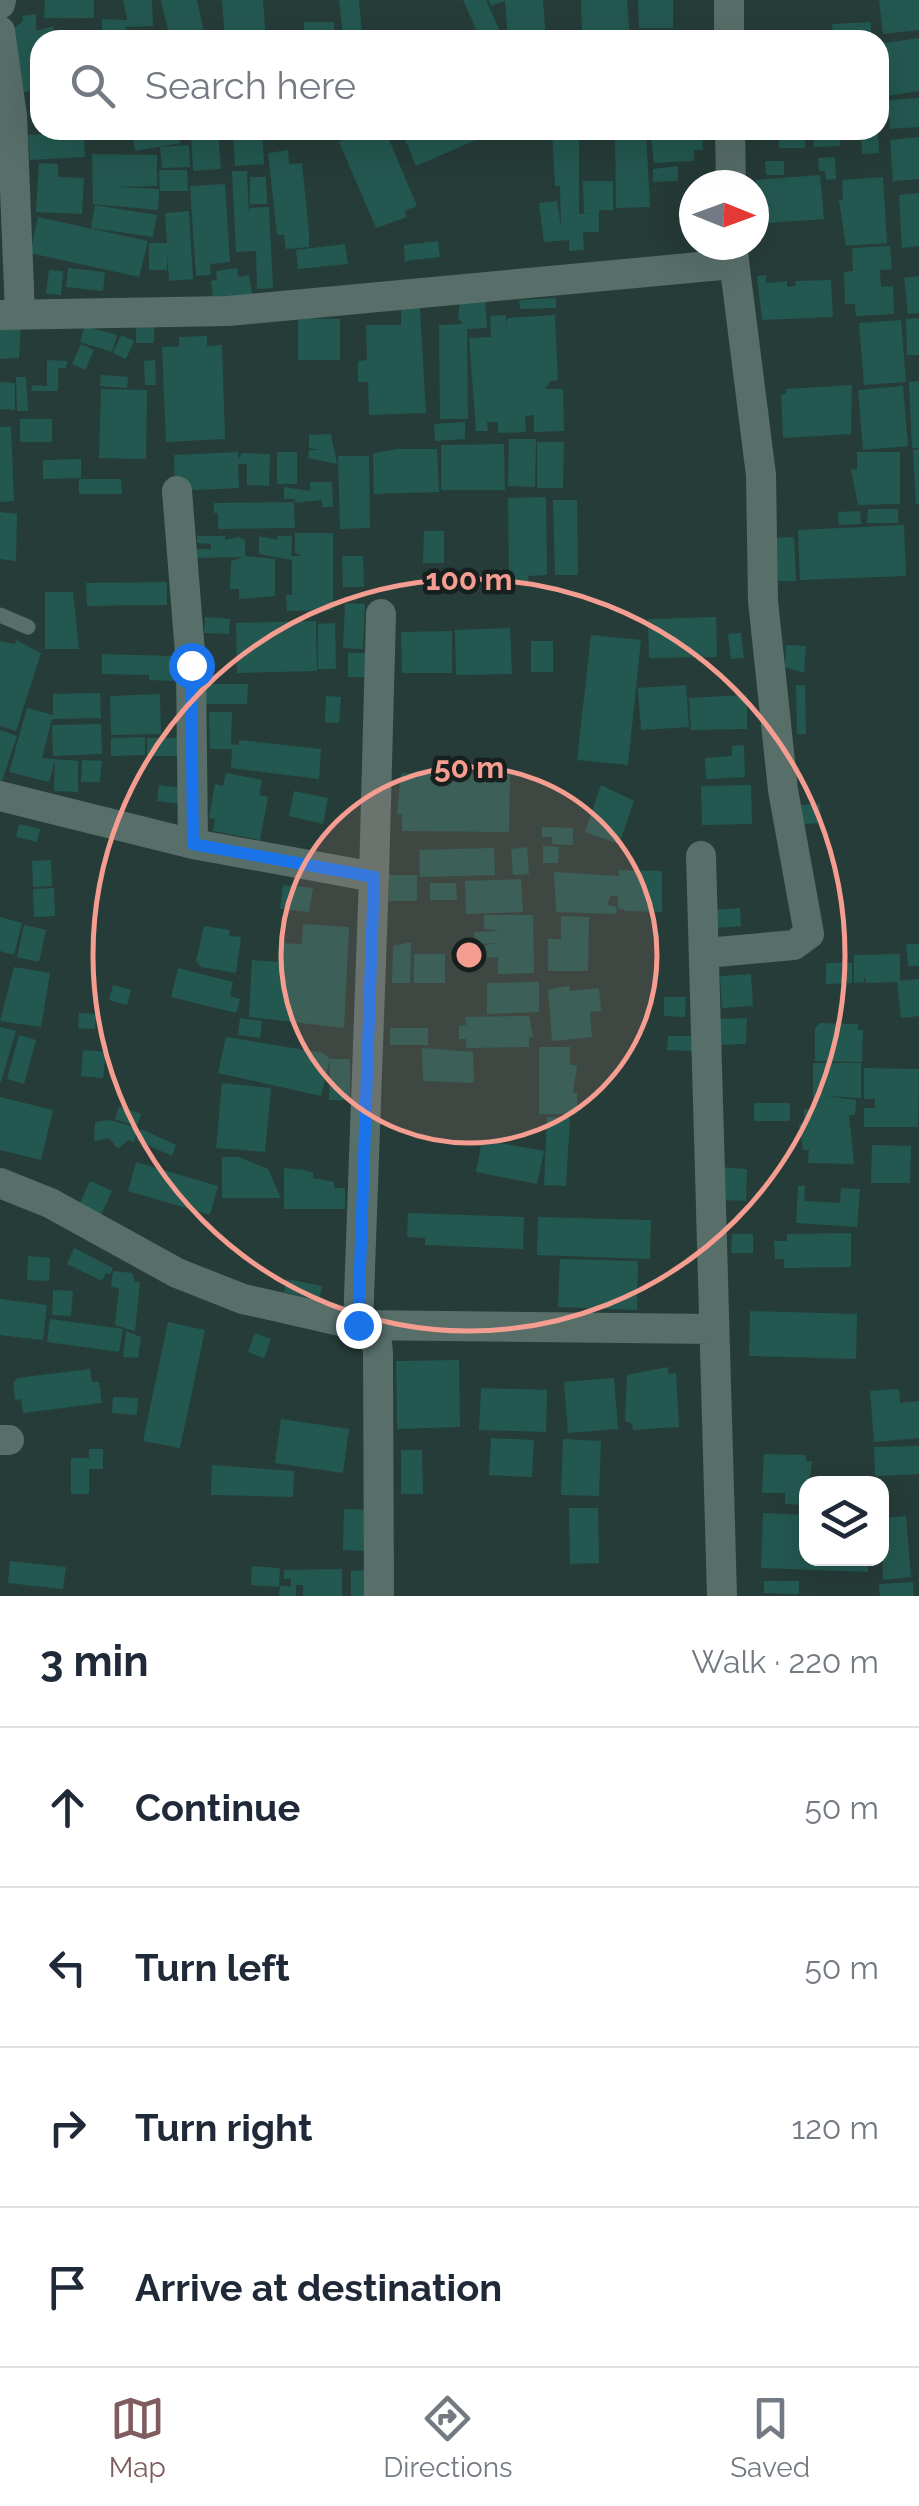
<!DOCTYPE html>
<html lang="en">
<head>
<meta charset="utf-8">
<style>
	:root { --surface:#fff; --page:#f6f6f7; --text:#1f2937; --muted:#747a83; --line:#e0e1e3; --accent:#7f5d5f }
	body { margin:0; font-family:Raleway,sans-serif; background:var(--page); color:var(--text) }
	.controls { position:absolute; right:30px; bottom:30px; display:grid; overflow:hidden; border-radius:20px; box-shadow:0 10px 40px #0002 }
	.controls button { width:90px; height:90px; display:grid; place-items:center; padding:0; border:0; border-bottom:2px solid var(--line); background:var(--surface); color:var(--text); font:50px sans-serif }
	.compass { position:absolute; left:679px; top:170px; width:90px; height:90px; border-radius:50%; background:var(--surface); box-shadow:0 10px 40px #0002; rotate:91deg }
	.stop { position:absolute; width:30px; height:30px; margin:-22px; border:8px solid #1a73e8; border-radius:50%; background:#fff }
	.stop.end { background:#1a73e8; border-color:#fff; box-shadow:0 2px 10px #0008 }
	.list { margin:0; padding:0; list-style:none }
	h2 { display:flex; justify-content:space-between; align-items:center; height:130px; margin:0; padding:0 40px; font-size:42px }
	h2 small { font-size:32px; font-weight:400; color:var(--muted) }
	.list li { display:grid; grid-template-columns:65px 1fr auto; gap:30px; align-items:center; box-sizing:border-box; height:160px; padding:0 40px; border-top:2px solid var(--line) }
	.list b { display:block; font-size:38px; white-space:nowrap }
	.list em { font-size:32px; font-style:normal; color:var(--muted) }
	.icon { flex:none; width:55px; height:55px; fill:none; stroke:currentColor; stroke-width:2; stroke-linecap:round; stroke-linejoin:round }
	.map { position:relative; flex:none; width:919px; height:1596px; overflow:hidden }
	.search { position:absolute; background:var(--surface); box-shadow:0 10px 40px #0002; left:30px; right:30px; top:30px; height:110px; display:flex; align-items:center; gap:25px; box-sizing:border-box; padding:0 35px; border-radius:30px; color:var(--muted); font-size:38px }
	.sheet { height:770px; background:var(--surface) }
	nav { display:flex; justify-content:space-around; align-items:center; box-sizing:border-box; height:140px; border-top:2px solid var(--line); background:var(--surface); font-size:28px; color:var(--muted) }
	nav a { display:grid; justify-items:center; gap:5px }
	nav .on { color:var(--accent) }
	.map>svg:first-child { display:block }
	.building { fill:#235850 }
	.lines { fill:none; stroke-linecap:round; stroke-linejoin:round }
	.lane { stroke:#576e69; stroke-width:15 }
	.street { stroke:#576e69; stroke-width:30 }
	.route { stroke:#1a73e8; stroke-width:12 }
	.ring { fill:none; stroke:#f59d90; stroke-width:5 }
	.centre { fill:#f59d90; stroke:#17201f; stroke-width:5 }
	.ring-label { font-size:30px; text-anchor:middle; font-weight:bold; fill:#f59d90; stroke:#17201f; stroke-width:9; stroke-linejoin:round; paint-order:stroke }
</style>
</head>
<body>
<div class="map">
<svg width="919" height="1596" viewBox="0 0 919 1596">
	<rect width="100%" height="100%" fill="#263c38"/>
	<path class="building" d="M45 0H94V18H44Z
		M123 0H152L153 26 126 27V38L102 37V19L127 20Z
		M161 0H197L204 31 170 39Z
		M222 0H263L266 40H225Z
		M339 0H359L362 35 343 36Z
		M463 0H486L504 40H481Z
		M489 0H543L546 39 508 40 505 1 491 6Z
		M581 0H627L630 40 582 36Z
		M638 0H673V28H639Z
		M879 0H919V30L883 34Z
		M36 14V31L53 26 55 40H40V89L18 93 13 29 23 21 22 16Z
		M304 22H334V40H304Z
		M871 22V36L862 40H822V34L833 33 832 24Z
		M807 32 808 40H772V34Z
		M919 38V91L887 96 879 44Z
		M919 98V127L890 129 888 100Z
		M42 130 84 132 85 157 30 160 28 135 42 134Z
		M132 130H178L180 143 135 151Z
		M365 130H385L417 206 404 211 407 217 376 228 339 142Z
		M401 130H499L416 166Z
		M552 130H579V214L591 213H584L583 181H613V210H599V232H583L584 250 569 251V240L544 242 539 203 557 201 561 228 560 186H555Z
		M615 130H646L650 207 616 208Z
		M650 130 702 132 703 150H694V161L654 163Z
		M813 130H840V146L814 147Z
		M779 131H805V148H779Z
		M218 132 221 169 193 171 191 134Z
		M262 132 264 164 235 166 233 134Z
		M878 132 879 153 862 154 861 133Z
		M919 137V179L893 181 890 140Z
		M189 145 190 167 162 168 160 147Z
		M288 150 289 164 302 163 309 232V247L286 249 284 235H277L268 153Z
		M92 154 157 155V186L117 187 159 189 158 210 93 204Z
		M835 157 836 179 826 180 825 171H819L818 158Z
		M765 161H784V175H766Z
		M39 163 58 164V177L84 178 82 214 36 212Z
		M678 166V181L653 182V169Z
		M159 170H187L188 191H160Z
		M232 171H247L249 215 250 208 269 207 273 288 257 289 256 251 236 252Z
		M820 175 824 219 754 224 756 180Z
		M250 177H266L267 204H250Z
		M883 177 887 243 846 246 839 200H843L842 180Z
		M225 184 230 262 210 264 211 275 196 276 190 186Z
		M919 193V246L902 248 899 195Z
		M95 205 157 215 153 237 91 228Z
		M189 211 193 279 169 281 167 252V270H149V243H167L165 213Z
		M38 217 148 241 139 277 30 253Z
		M438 241 440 257 405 261 404 245Z
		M345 244 348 264 298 269 296 250Z
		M890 246 892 269 880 270 881 287 893 286 894 314 856 316 855 304H845L844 272 853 271 852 248Z
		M68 268 105 272 103 291 66 287Z
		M237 268 238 277 249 275 252 294 213 300 211 281 217 280 216 271Z
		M49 270 63 271 61 295 46 294Z
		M766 275V283L787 281V287L796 286 795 281 831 280 833 317 762 320 757 276Z
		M919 276V313L908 314 904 278Z
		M556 298V308L520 309 519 300Z
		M485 300 487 328 467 329 468 419H440L439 325 463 324 458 318 460 301Z
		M401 308H420L426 413 369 415 368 382H358V361L367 360 366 325H401Z
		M506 315V328L507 318 555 315 558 380 551 381 545 389H563L564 431 534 432V415L525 416 526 432 498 433V422H487L488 431H476L469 338 491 337 490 316Z
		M298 318 340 319V360H298Z
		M919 318V355H907L906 319Z
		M901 320 906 382 864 385 859 323Z
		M21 322 19 358 0 359V323Z
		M136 323H154V343H136Z
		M85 326 117 335 112 352 80 342Z
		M121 335 134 341 126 359 113 353Z
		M207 336V346L222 345 225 439 166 442 162 347 179 346V337Z
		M81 344 94 350 85 370 72 364Z
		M47 360 67 361 66 368H58V391H31L32 385 47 386Z
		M155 360 156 385H145L144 361Z
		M101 375 128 377 127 388 100 386Z
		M16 377H26L28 411H17Z
		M919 381V448H912L909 382Z
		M0 382 15 383V410L0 409Z
		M852 385 851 434 783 438 781 395 786 394V389Z
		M903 386 908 446 863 450 858 390Z
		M101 389 147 390 146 459 99 458Z
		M20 419H52V442H20Z
		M465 422V439L435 441 434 424Z
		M0 427H11L14 501 0 502Z
		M331 434 337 464 308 458 309 450H320L309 448V435Z
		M509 439H536L535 487 508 486Z
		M537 442H564L563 488H537Z
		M504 444 505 490H441V445Z
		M398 449H437L439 492 374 494 373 453Z
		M919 449V504H916L913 450Z
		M238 452V460L242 453 270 454 269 486 247 485V464H238L239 488 175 491 174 455Z
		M277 452H297V484H277Z
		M857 452H900V504L858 505 851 469 857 470Z
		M338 456H369L370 528 340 529Z
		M81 459V478L43 479V460Z
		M79 479H121L122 494H79Z
		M310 482H332L333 507H322V500L295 503V499H284V487L310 491Z
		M546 497 547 575 528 576 529 584 514 585V576H509L508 498Z
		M553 500H577L578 575H555Z
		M294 502 295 528 218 529V513H214V503Z
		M868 509H898V523H867Z
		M860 511 861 524 839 525 838 512Z
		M0 512 17 514 16 561 0 559Z
		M904 525 906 576 800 580 798 530Z
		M424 531H444V563H423Z
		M295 533H333V610L287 611 286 595H292V560L259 554V536L277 540V536H292L291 556H302L295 553Z
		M197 536H225V540L238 537 245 540V557L194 558 195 549H211V544L197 543Z
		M794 537 796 581H774L772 538Z
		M246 556 275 559V596L239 599V589H230L231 561Z
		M342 556H363L364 587H343Z
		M167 582V605L87 606 86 583Z
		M45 592H73L79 649H45Z
		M345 603 365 604 363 649 343 648Z
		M205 617 230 619 229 634 204 633Z
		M716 617 717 657 649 658 648 619Z
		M316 621 317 671 237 673 236 623Z
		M335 623 336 669H318V624Z
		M510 628 512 674 456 675 455 630Z
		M452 631V673H402L401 632Z
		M741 633 744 658 731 659 728 634Z
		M591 635 641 640 628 765 577 760Z
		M16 640 41 653 16 731 0 726V641L15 644Z
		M531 641H553V672H531Z
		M786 645 806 646 804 673 785 667Z
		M348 653H366V677H348Z
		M102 654 173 656V681L149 680V675L102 674Z
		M204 684H248L247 704H204Z
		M686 685 689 727 641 730 638 688Z
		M796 685H805L806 734H797Z
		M100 693 101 718 52 719 42 758 78 761V792L54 791 55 761 49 782 9 772 27 708 53 715V694Z
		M160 694 161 734 111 735 110 696Z
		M747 695V729L691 730 689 698Z
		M326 696 341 697 339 723 325 722Z
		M209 712H232L231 744 239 745V740L321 749 319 779 231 768 232 749H210Z
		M101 724 102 754 53 756 52 725Z
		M0 730 17 736 1 784H0Z
		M145 737V755L111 756V738Z
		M147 738H177V756H147Z
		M744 745 745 777 706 779 705 758 732 756V746Z
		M82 760 102 761 100 782H81Z
		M226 773 262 780 259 795 268 797 260 840 213 831 215 819 209 818 215 784 223 786Z
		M401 773 510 774 509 832 402 831V814H397Z
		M159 785 183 788 181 804 157 801Z
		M601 785 634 801 619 844 585 832Z
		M751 785 752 824 702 825 701 786Z
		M294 791 328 798 323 824 289 816Z
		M820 804 821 823 802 824 801 805Z
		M19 824 40 829 37 842 16 837Z
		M542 827 573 828V845L552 844V837H542Z
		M543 846 559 847 558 863H543Z
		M527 847 529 874 513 875 511 849Z
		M494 848 495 875 420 877 419 850Z
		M51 860 52 886 33 887 32 861Z
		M619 870 662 871V912L626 911 618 908V896H611L607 905 617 907 616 914 556 912 554 872 619 876Z
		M389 875H417V901H389Z
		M521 879 523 912 466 914 465 881Z
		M430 883H456L457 900H430Z
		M283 885 313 888 309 912 280 909Z
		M54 888 55 916 34 917 33 889Z
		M740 908 741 926 715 928 713 910Z
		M484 915H533L534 973 498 974V957L485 958V945L501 943 475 944 474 932 501 931 484 929Z
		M561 916 589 917 588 971H548V939H561Z
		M0 917 22 923 14 955 0 951Z
		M303 924 349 927 344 1028 249 1017 252 960 278 962 279 943 302 944Z
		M24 925 46 930 39 962 17 957Z
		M204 926 230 930 229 936 241 937 236 973 201 967 196 961Z
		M407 943H411L410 983H392L393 946Z
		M906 944H919V966H908Z
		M414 954H445V983H414Z
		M900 954V981L919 979V1016L901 1018 897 982 866 983 864 975V982L854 983V955Z
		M826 963H852V983L826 984Z
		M14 967 50 973 41 1027 0 1021Z
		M178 968 233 982 230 996 240 999 236 1013 171 997Z
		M751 974 753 1006 722 1008 720 976Z
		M539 982V1012L487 1014V983Z
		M113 985 131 990 127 1005 109 1000Z
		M569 986 570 991 599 988 601 1011 590 1012 592 1037 552 1041 548 989Z
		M664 997H686L685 1017 664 1016Z
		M79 1013 96 1014 95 1029 78 1028Z
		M529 1016 533 1037H529V1047L466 1048V1039H459V1026L466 1025 465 1017Z
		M240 1018 262 1021 260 1038 238 1035Z
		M747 1018 746 1044 715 1045V1019Z
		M820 1023 858 1024V1030H863L862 1062 815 1061V1028Z
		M0 1027 16 1031 1 1082H0Z
		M390 1028H428V1045H390Z
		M19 1035 36 1040 24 1084 7 1079Z
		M668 1036H692V1051L667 1050Z
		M226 1037 323 1053 330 1059 321 1096 218 1073Z
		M539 1047H570V1065H577L573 1093H577V1114H539Z
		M422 1048 473 1052 474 1083 423 1081Z
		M83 1050 106 1052 103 1078 81 1076Z
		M330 1059H350V1100H329Z
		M813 1063H861V1098L825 1096 856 1100 855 1115H849L854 1164 808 1163 809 1150H803L799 1124H804V1109L813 1110Z
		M864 1068 919 1069 918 1127H864V1108H875V1099H864Z
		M222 1083 271 1088 265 1152 216 1148Z
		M0 1097 53 1110 41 1160 0 1150Z
		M754 1103H790V1121H754Z
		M119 1106 141 1114 137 1126 115 1119Z
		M547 1117 570 1118 566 1186 544 1185Z
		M110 1120 138 1128 134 1142 128 1140 118 1149 109 1138 94 1141 95 1122Z
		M141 1129 176 1145 172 1156 136 1140Z
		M482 1140 544 1151 537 1184 476 1172Z
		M872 1145 911 1146 910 1183H871Z
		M222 1157H239L268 1169 281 1198H222Z
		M136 1162 218 1186 210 1215 128 1191Z
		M722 1167 747 1169 746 1201 720 1200Z
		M284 1168 304 1170 313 1173V1178L334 1182V1188H345V1209H284Z
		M90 1181 112 1191 101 1215 79 1205Z
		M798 1186H805L804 1201 840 1203 841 1188 860 1189 857 1227 796 1223Z
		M408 1213 524 1217 523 1249 425 1245V1238L407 1237Z
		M538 1217 651 1220 650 1259 537 1255Z
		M851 1233V1267L784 1268V1259H775L774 1241H787V1234Z
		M732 1234H753V1253H731Z
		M74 1248 113 1268 110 1274 106 1273 102 1281 67 1264Z
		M28 1256 50 1258 49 1281 27 1280Z
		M560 1259 638 1261 637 1310 558 1307Z
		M113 1271 132 1273 135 1282H140L135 1331 115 1325 119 1288 111 1287Z
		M287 1279 322 1286 319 1300 284 1292Z
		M53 1290 73 1291 71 1316 52 1315Z
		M0 1299 47 1305 43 1340 0 1335Z
		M750 1311 857 1314 856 1359 749 1356Z
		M50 1319 123 1329 119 1352 47 1342Z
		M168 1322 205 1330 180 1448 143 1441Z
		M126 1331 141 1337 138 1358 123 1357Z
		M255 1333 271 1339 264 1358 248 1352Z
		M459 1360 460 1427 397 1429 396 1361Z
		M668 1367V1374L676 1373 679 1427 633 1430 632 1424 625 1421 627 1375Z
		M90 1369 92 1382H99L102 1403 23 1413 21 1399 15 1400 13 1383 17 1378Z
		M614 1378 618 1429 568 1433 564 1382Z
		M481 1388 547 1390 546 1432 479 1430Z
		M899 1389 900 1403 919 1401V1438L874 1442 870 1391Z
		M113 1397 138 1398 137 1415 112 1413Z
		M281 1419 349 1429 343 1473 275 1463Z
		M491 1438 534 1440 532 1477 489 1475Z
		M563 1439 601 1441 599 1496 561 1495Z
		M919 1446V1474L875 1476 874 1447Z
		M89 1449H103V1469H89V1494H71V1458H89Z
		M401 1450H422L423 1494H401Z
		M764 1454 806 1455V1461H812L806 1505 785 1504V1493H762Z
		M212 1465 294 1471 293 1497 211 1495Z
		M569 1508H598L599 1563 570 1564Z
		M344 1509 369 1510V1551L343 1550Z
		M763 1513 806 1515V1558H868V1572L761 1568Z
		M906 1516 911 1577 883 1580 882 1518Z
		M10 1561 66 1567 63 1589 8 1583Z
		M252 1566 280 1568 279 1587 251 1585Z
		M342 1569V1596H303V1585H296V1596H279L280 1586H291V1579H284V1570Z
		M368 1570 369 1596H351V1571Z
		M764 1581H799V1594L764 1593Z
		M913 1582 914 1596H880L879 1584Z"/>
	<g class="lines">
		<path class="lane" d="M0 615 28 627"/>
		<path class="street" d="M729 0V40
			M0 4 1 0
			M0 31 12 116 20 313
			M730 130 731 185
			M0 315 228 311 732 264
			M177 491 191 665 193 844
			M0 796 193 844 374 877 358 1325 377 1343 378 1353 379 1596
			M701 856 722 1596
			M374 877 381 614
			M706 953 794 945 809 934 783 790 763 601 761 475 732 245
			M0 1183 50 1203 177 1273 243 1299 358 1325 713 1329
			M0 1440H9"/>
	</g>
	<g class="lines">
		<path class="route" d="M191 665 193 844 374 877 358 1325"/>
	</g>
	<circle cx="469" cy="955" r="188" fill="#f59d90" fill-opacity=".12"/>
	<g class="ring">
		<circle cx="469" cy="955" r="188"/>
		<circle cx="469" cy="955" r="376"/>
	</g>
	<circle cx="469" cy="955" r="15" class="centre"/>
	<g class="ring-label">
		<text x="469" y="590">100 m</text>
		<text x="469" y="778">50 m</text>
	</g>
</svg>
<div class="controls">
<button><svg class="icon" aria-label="layers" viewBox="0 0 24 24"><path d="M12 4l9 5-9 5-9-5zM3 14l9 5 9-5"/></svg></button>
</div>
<svg class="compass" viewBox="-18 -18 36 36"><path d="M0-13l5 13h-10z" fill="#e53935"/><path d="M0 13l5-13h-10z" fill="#747a83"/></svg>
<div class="stop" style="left:191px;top:665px"></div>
<div class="stop end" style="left:358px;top:1325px"></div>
<div class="search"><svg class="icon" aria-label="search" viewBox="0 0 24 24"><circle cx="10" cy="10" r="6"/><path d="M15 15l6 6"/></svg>Search here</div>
</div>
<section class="sheet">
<h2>3 min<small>Walk · 220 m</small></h2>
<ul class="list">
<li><svg class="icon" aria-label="ahead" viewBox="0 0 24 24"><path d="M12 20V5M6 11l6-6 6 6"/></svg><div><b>Continue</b></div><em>50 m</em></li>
<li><svg class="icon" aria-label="left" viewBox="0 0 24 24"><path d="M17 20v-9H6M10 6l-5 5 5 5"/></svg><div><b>Turn left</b></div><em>50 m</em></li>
<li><svg class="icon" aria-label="right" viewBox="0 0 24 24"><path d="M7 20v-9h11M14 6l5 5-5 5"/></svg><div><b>Turn right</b></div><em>120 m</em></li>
<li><svg class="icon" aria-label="arrive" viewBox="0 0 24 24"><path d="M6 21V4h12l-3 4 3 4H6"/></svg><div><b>Arrive at destination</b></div></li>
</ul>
</section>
<nav>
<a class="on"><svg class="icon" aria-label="map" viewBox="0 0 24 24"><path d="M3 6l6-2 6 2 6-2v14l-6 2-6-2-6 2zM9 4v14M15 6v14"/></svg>Map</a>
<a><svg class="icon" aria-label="directions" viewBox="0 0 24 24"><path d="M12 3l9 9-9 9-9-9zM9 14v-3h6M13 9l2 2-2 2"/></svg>Directions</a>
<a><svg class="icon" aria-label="saved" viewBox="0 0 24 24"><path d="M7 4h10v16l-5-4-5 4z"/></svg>Saved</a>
</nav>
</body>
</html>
